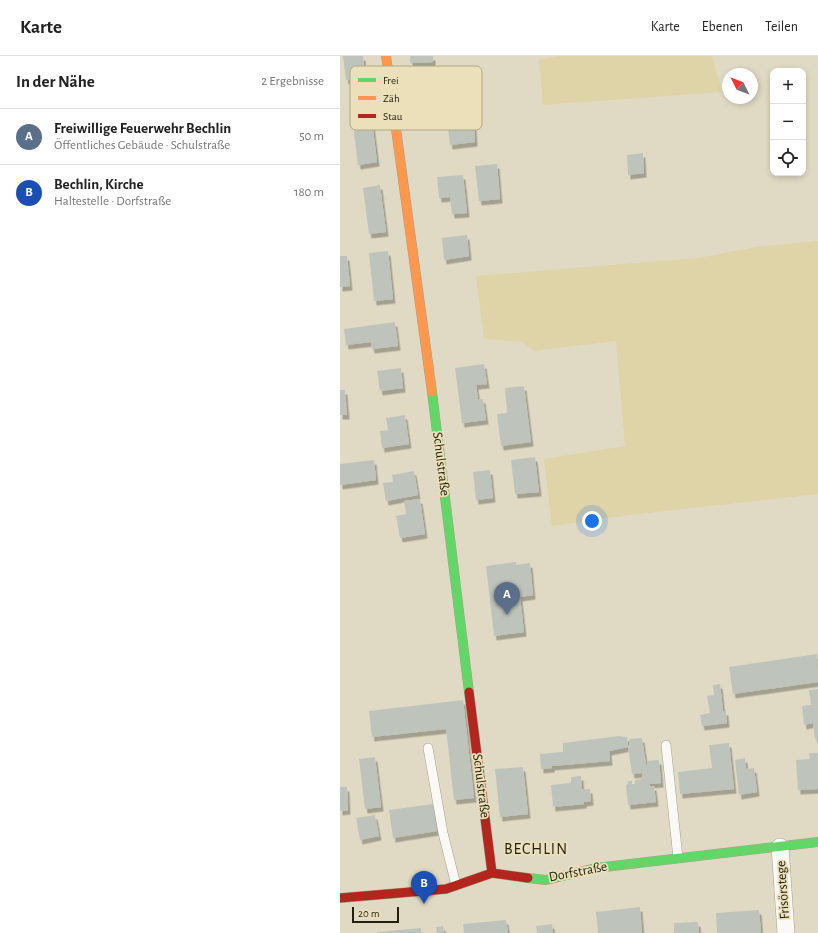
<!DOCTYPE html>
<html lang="de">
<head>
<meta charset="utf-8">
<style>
	:root { --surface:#fff; --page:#f2f2f2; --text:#222; --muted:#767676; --line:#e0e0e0; --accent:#0b8043 }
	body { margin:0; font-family:"Alegreya Sans",sans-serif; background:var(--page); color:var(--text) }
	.controls { position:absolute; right:12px; top:12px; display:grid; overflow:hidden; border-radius:8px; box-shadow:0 2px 6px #0003 }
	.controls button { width:36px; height:36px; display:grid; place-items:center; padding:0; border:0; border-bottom:1px solid var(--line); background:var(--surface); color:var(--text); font:20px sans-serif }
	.compass { position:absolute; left:382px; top:12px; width:36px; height:36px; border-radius:50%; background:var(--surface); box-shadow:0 2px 6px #0003; rotate:312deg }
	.scale { position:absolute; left:12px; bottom:10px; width:47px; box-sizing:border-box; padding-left:4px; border:2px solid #231f10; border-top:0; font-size:11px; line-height:14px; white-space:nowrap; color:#231f10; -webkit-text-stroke:3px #ebe0b9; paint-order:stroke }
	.you { position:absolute; left:252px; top:465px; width:14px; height:14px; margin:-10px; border:3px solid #fff; border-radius:50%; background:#1a73e8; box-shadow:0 0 0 6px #1a73e833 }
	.badge { display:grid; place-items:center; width:26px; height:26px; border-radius:50%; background:var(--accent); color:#fff; font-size:13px; font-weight:700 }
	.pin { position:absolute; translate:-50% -33px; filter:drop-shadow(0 1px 2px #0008) }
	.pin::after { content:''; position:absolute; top:21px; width:14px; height:12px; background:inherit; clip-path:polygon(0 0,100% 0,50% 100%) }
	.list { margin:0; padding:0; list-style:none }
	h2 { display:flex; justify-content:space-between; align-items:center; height:52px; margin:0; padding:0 16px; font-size:17px }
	h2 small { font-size:13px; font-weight:400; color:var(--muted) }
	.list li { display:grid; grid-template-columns:26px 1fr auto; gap:12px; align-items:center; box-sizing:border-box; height:56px; padding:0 16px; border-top:1px solid var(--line) }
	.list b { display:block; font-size:15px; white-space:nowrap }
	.list p { margin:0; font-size:13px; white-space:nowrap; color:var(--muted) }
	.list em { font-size:13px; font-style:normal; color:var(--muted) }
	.icon { flex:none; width:22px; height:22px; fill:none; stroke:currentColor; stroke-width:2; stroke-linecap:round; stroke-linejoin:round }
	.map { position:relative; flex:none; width:478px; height:877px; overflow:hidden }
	header { display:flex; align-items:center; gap:24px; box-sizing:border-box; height:56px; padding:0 20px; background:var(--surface); border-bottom:1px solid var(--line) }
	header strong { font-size:19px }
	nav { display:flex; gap:22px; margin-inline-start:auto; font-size:14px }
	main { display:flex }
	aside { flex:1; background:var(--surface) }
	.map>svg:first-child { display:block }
	.green { fill:#dfd3a8 }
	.building { fill:#bec4bc; filter:url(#shadow) }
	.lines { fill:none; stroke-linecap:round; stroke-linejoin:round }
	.lane-casing { stroke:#a5a190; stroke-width:10 }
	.street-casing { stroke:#a5a190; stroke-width:18 }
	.fast-casing { stroke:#a5a190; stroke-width:10 }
	.slow-casing { stroke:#a5a190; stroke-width:10 }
	.jam-casing { stroke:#a5a190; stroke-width:10 }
	.lane { stroke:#faf9f6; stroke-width:9 }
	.street { stroke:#faf9f6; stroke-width:17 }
	.fast { stroke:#63d668; stroke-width:9 }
	.slow { stroke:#ff974d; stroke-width:9 }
	.jam { stroke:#b3261e; stroke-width:9 }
	.labels { text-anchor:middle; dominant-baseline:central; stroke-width:3.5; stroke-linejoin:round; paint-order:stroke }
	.street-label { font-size:14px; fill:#231f10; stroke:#ebe0b9 }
	.quarter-label { font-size:16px; letter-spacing:1px; fill:#231f10; stroke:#ebe0b9 }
	.key { fill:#ebe0b9; stroke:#afa686; stroke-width:1 }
	.key-label { font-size:11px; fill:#231f10 }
</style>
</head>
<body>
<header>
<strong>Karte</strong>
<nav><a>Karte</a><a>Ebenen</a><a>Teilen</a></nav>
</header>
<main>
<aside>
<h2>In der Nähe<small>2 Ergebnisse</small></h2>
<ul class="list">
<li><span class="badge" style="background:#5c6f8a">A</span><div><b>Freiwillige Feuerwehr Bechlin</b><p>Öffentliches Gebäude · Schulstraße</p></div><em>50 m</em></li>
<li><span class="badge" style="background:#1a4fb4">B</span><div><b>Bechlin, Kirche</b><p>Haltestelle · Dorfstraße</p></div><em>180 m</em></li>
</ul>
</aside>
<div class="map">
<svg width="478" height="877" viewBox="0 0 478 877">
	<defs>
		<filter id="shadow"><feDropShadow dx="2.5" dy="4.5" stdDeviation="0" flood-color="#0004"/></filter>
	</defs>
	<rect width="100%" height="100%" fill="#e0dac4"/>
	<path class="green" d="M219 0H372L382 36 203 49 199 4Z
		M478 185V438L290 459 212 470 204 403 285 390 276 285 194 295 183 286 144 283 136 220 358 202 416 191Z"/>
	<path class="building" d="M3 0H23L25 22 6 24Z
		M70 0H93V6L70 7Z
		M31 57 37 106 18 109 12 60Z
		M134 69 135 86 110 89 108 72Z
		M303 97 304 117 288 119 287 99Z
		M157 108 160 143 139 145 135 110Z
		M123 119 127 157 112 158 110 141 99 142 97 121Z
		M40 129 46 176 29 178 23 132Z
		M127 179 129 200 104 204 102 182Z
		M48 195 53 243 34 245 29 197Z
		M0 200H7L10 230 0 231Z
		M55 266 58 290 32 293 31 286 6 289 4 273Z
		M144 308 147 328 136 329 138 344 143 343 146 364 122 367 115 312Z
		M61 312 63 332 40 335 37 315Z
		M184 330 191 386 161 390 157 358 167 357 165 332Z
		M0 334H5L7 359H0Z
		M65 359 69 388 42 392 40 375 48 374 46 362Z
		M195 401 199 436 175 438 171 404Z
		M34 404 36 424 0 429V408Z
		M150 414 153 442 136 444 133 416Z
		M74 415 78 439 46 445 43 427 53 426 52 419Z
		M80 443 85 478 60 482 56 460 66 458 64 445Z
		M176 506V509L190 507 193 539 180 541 184 576 154 580 146 510Z
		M477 598 478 626 393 638 389 611Z
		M380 628 383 655H386L387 667 362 670 360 659 370 657 367 640 374 639 373 629Z
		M478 633V683H475L473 667 464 669 462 650 471 649 469 634Z
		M123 644 134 742 114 744 106 673 32 681 29 655Z
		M279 680 287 681 288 689H290L289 683 302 682 306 709H308L307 705 319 704 321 727 310 728V730H314L316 746 288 749 286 729 288 728V725H292V728H295V724L302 723V717L292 718 288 691 269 695 270 705 212 710V712L201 713 200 698 223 696V687Z
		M389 687 394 733 340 738 338 716 372 712 369 689Z
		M469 697H478V733L458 734 456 704 470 703Z
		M35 701 41 751 25 753 19 703Z
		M405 702 406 713 414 712 417 736 399 739 395 704Z
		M183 711 188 758 160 761 155 713Z
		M241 720 242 733H250L251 745 244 746V748L213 751 211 729 231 727V721Z
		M0 731H7L8 754 0 755Z
		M93 748 97 775 53 782 49 754Z
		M35 759 39 780 20 784 16 762Z
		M300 851 302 877H258L256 856Z
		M419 854 421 877H377L376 857Z
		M166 864 168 877H124L123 868Z
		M358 866 359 877H334V867Z
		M212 868 213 877H197L196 870Z
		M103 870 104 877H97L96 871Z
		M81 872V877H37V876Z"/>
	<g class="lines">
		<defs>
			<path id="lane" d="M326 689 338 802
				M88 692 103 777 116 829"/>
			<path id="street" d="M440 791 446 877"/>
			<path id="fast" d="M92 336 129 636
				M188 822 206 824 256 812 478 786"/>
			<path id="slow" d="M46 0 92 336"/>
			<path id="jam" d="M129 636 152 817
				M0 842 106 833 152 817 188 822"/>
		</defs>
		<use href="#lane" class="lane-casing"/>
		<use href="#street" class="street-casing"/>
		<use href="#fast" class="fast-casing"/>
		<use href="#slow" class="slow-casing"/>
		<use href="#jam" class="jam-casing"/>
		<use href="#lane" class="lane"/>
		<use href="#street" class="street"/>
		<use href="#fast" class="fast"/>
		<use href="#slow" class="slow"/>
		<use href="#jam" class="jam"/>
	</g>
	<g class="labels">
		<g class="street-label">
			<text transform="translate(101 408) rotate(83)">Schulstraße</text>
			<text transform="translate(141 730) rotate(83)">Schulstraße</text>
			<text transform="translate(238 816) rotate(-11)">Dorfstraße</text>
			<text transform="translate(443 834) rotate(-94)">Frisörstege</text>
		</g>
		<g class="quarter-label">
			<text x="196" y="793">BECHLIN</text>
		</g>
	</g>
	<rect x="10" y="10" width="132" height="64" rx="6" class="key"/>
	<rect x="18" y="22" width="18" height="4" fill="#63d668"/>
	<rect x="18" y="40" width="18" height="4" fill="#ff974d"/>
	<rect x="18" y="58" width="18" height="4" fill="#b3261e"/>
	<g class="key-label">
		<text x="43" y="28">Frei</text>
		<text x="43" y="46">Zäh</text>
		<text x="43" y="64">Stau</text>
	</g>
</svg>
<div class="controls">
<button>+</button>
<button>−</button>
<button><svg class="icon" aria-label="locate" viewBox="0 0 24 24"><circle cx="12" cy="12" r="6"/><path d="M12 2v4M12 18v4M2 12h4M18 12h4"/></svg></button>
</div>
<svg class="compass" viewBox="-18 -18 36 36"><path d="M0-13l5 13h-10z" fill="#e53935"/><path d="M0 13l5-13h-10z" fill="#767676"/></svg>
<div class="scale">20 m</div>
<div class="you"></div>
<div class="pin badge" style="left:167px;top:559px;background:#5c6f8a">A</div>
<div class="pin badge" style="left:84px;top:848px;background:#1a4fb4">B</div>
</div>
</main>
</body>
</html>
